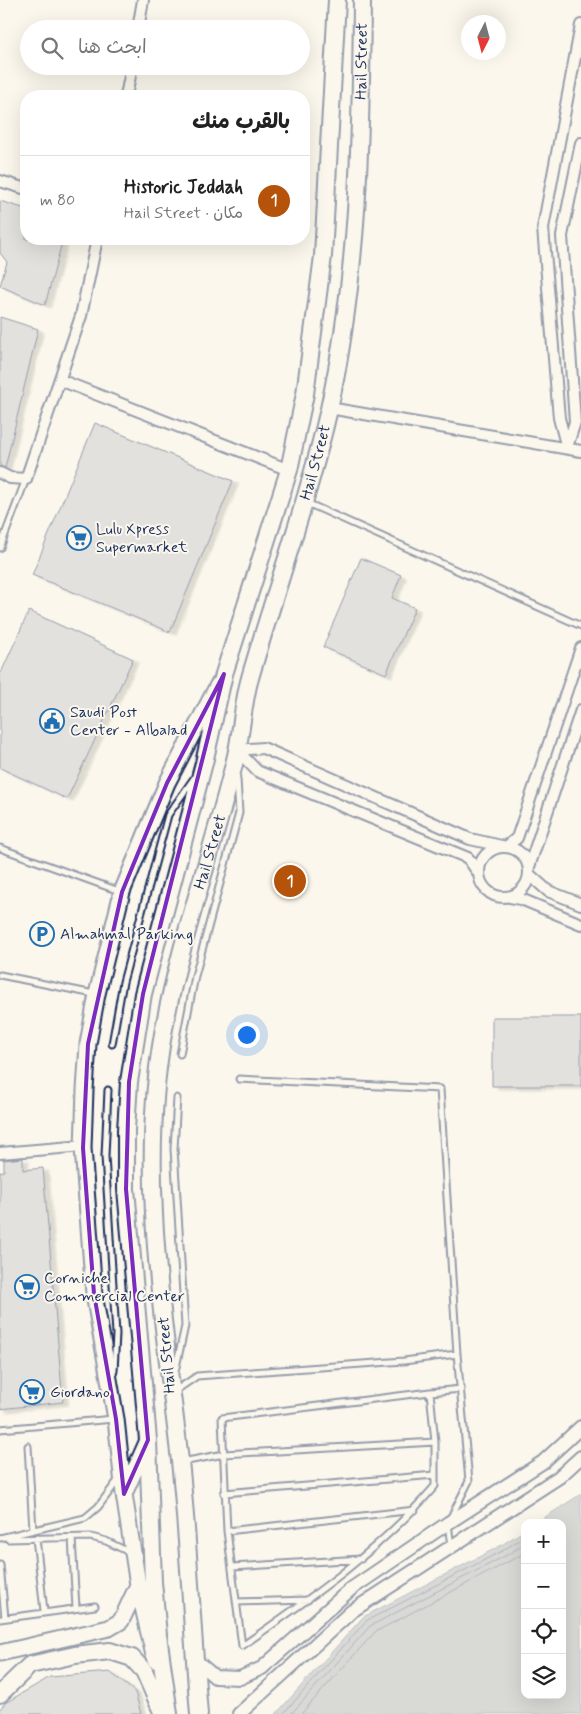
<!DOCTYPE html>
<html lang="ar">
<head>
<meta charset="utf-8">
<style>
	:root { --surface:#fff; --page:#f6f6f6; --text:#222; --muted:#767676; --line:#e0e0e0; --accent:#b45309 }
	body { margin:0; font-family:Mynerve,"Playpen Sans Arabic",sans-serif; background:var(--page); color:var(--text); direction:rtl }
	.controls { position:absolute; right:15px; bottom:15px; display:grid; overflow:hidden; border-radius:10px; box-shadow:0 5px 20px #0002 }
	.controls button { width:45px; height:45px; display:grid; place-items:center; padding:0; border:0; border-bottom:1px solid var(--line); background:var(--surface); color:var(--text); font:25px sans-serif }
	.compass { position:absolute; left:461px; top:15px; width:45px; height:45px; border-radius:50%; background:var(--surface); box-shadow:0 5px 20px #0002; rotate:186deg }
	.you { position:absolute; left:246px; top:1034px; width:18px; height:18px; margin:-12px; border:4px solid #fff; border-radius:50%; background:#1a73e8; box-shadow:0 0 0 8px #1a73e833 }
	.badge { display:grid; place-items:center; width:32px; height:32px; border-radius:50%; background:var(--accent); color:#fff; font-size:16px; font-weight:700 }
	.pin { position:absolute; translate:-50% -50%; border:2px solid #fff; box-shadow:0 1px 5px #0006 }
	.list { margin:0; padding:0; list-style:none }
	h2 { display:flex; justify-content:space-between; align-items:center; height:65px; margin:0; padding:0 20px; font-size:21px }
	h2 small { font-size:16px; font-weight:400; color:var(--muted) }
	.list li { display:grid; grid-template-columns:32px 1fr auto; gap:15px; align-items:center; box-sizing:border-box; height:90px; padding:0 20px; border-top:1px solid var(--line) }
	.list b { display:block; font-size:19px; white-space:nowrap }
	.list p { margin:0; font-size:16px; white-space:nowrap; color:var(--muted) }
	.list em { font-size:16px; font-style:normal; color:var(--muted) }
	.icon { flex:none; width:28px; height:28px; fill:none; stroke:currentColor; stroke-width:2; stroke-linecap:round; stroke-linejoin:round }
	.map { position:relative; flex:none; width:581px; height:1714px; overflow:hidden; direction:ltr }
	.search { position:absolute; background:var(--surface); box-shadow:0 5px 20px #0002; left:20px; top:20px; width:290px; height:55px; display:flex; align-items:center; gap:12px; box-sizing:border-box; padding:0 18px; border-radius:28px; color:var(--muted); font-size:19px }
	.panel { position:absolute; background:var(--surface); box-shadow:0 5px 20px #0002; left:20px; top:90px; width:290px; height:155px; border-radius:20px; direction:rtl }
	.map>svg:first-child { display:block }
	.water { fill:#afb3bb; stroke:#747e96 }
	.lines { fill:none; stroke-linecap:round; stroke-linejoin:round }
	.shore { stroke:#566483; stroke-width:1 }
	.building { fill:#c3c5c9; stroke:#1b2f5e; filter:url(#shadow) }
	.service-casing { stroke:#1b2f5e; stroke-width:9 }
	.minor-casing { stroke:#1b2f5e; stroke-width:14 }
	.tertiary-casing { stroke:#1b2f5e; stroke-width:16 }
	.secondary-casing { stroke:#1b2f5e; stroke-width:19 }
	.primary-casing { stroke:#1b2f5e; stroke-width:20 }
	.service { stroke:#fbf7ec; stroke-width:5 }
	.minor { stroke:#fbf7ec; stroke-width:10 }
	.tertiary { stroke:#fbf7ec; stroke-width:12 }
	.secondary { stroke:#fbf7ec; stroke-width:15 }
	.primary { stroke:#fbf7ec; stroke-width:16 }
	.marked { fill:none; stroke:#7b2cbf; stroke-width:4; stroke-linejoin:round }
	.labels { text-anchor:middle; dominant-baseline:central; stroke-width:4; stroke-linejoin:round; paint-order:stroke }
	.street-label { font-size:16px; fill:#1b2f5e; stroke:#fbf7ec }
	.poi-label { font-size:16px; fill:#1b2f5e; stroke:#fbf7ec; text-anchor:start }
</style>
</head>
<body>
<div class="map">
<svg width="581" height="1714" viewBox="0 0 581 1714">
	<defs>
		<filter id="shadow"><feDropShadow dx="5.5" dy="3" stdDeviation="1" flood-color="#0004"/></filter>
	</defs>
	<rect width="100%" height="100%" fill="#fbf7ec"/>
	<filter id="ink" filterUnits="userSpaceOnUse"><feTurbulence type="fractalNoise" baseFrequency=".02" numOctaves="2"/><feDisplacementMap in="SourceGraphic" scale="10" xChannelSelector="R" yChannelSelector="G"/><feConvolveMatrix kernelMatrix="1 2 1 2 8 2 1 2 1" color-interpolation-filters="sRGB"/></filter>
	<g filter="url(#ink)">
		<path class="water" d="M581 1494V1714H276L363 1617 500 1546 525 1530V1695H562V1523H536Z"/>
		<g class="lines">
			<path class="shore" d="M283 1714 366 1621 502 1551 525 1536
				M291 1714 370 1626 505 1556 525 1544
				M301 1714 375 1632 525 1553"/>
		</g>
		<path class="building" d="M0 201 26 209V239H63L45 305 0 286 7 262 0 253Z
			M0 317 38 329 5 468 0 466Z
			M95 423 233 481 170 632 32 575Z
			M361 558 401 575 392 598 415 608 386 674 323 647Z
			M29 611 133 659 67 799 0 768V675Z
			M492 1017H581V1086H492Z
			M23 1158V1170L43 1168 63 1402 0 1409V1172L4 1171V1160Z
			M110 1672 135 1692 141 1714H0V1709L5 1703 50 1677Z"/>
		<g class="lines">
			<defs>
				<path id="service" d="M307 503 581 626
					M0 548 26 479
					M0 848 119 891
					M0 975 94 994
					M112 1044 123 982 168 815 194 778
					M180 1054 195 976 239 813 237 779
					M239 1079 440 1089 457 1354 469 1481 451 1517
					M108 1090 105 1156 116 1334 114 1371
					M175 1372 185 1326 174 1149 177 1098
					M175 1391 197 1376 404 1361 457 1354
					M430 1392 435 1442V1486C380 1550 311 1598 242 1646L227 1531 222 1418Z
					M430 1392 461 1389
					M0 1429 114 1419
					M28 1446 33 1530
					M182 1462 224 1454 435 1442
					M224 1493 435 1475
					M448 1524 451 1546
					M227 1531 415 1510
					M0 1538 85 1518 98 1507 119 1479
					M36 1538 44 1611
					M72 1538 76 1608
					M8 1539 91 1537 106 1541 131 1553
					M0 1565 5 1618
					M232 1567 361 1559
					M236 1602 308 1600
					M0 1619 95 1606"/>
				<path id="minor" d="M138 29 143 0
					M126 96 132 66
					M0 181 26 189
					M60 380 289 470
					M329 408 581 451
					M567 447 575 422 562 236 581 143
					M567 448 559 418 543 228 581 25
					M0 473 10 478 26 479 81 316 97 239
					M237 750 263 748 470 839 506 847 517 838 581 648
					M237 750 257 771 468 858 479 874
					M479 872a25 25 0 1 1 50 0a25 25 0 1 1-50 0Z
					M529 867 581 710
					M530 875 548 891 581 904
					M510 897 521 899 581 924
					M0 1153 84 1146"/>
				<path id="tertiary" d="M194 1659 215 1677 240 1678 262 1668 351 1589 448 1523 543 1462 581 1427
					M239 1714 352 1611 559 1477 581 1457"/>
				<path id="secondary" d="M124 1494 148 1440
					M0 1653 109 1628 121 1621 138 1585
					M155 1660 138 1585 124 1494 116 1419 94 1294 83 1148 85 1090 88 1044 97 994 122 892 167 783 218 685"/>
				<g id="primary">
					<path d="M0 1694 30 1665 75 1655 110 1651 132 1658 144 1671 163 1714"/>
					<path d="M169 1714 158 1635 153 1582 148 1440 126 1189V1130L129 1082 143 994 204 763 224 674 289 470 305 394 323 256 337 0"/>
					<path id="s1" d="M199 1714C192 1630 189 1545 180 1461 164 1321 138 1175 163 1034 179 943 212 854 234 764 242 735 242 705 250 678 276 588 308 500 329 409 359 273 361 138 362 0"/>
				</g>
			</defs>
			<use href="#service" class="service-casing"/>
			<use href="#minor" class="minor-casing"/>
			<use href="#tertiary" class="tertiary-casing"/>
			<use href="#secondary" class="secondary-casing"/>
			<use href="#primary" class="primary-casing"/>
			<use href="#service" class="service"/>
			<use href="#minor" class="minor"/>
			<use href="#tertiary" class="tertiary"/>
			<use href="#secondary" class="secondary"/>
			<use href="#primary" class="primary"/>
		</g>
	</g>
	<path d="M0 0H581V1714H0ZM224 674 143 994 129 1082 126 1189 148 1440 124 1494 116 1419 94 1294 83 1148 88 1044 122 892 167 783Z" fill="#fbf7ec" fill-opacity=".55" fill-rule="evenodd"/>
	<path class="marked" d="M224 674 143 994 129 1082 126 1189 148 1440 124 1494 116 1419 94 1294 83 1148 88 1044 122 892 167 783Z"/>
	<defs>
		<symbol id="supermarket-ring" viewBox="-11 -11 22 22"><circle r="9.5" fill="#fbf7ec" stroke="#1f6fb2" stroke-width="1.5"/><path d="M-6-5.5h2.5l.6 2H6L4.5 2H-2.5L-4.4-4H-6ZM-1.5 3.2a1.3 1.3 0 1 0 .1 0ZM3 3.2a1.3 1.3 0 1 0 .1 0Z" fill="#1f6fb2"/></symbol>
		<symbol id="civic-ring" viewBox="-11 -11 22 22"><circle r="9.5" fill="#fbf7ec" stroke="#1f6fb2" stroke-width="1.5"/><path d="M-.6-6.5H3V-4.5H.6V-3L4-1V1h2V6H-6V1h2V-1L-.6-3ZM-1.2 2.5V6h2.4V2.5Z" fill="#1f6fb2"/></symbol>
		<symbol id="parking-ring" viewBox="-11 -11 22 22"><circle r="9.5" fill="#fbf7ec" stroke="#1f6fb2" stroke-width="1.5"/><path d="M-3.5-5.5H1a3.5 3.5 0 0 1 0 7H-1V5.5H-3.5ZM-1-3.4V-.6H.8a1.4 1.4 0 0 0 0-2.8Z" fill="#1f6fb2"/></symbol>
	</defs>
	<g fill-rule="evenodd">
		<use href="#supermarket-ring" x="65" y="524" width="28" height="28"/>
		<use href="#civic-ring" x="38" y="707" width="28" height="28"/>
		<use href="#parking-ring" x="28" y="920" width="28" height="28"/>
		<use href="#supermarket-ring" x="13" y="1273" width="28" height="28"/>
		<use href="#supermarket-ring" x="18" y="1378" width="28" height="28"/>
	</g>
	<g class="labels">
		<g class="street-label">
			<text stroke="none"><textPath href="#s1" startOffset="1680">Hail Street</textPath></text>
			<text stroke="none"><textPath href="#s1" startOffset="1275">Hail Street</textPath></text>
			<text stroke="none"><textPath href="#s1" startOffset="871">Hail Street</textPath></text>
			<text transform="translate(167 1355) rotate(-95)">Hail Street</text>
		</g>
		<g class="poi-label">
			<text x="96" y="529">Lulu Xpress<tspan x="96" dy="18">Supermarket</tspan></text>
			<text x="70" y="712">Saudi Post<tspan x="70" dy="18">Center - Albalad</tspan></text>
			<text x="60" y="934">Almahmal Parking</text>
			<text x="44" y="1278">Corniche<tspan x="44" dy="18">Commercial Center</tspan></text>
			<text x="50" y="1392">Giordano</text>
		</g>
	</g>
</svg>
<div class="controls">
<button>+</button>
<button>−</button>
<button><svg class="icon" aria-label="locate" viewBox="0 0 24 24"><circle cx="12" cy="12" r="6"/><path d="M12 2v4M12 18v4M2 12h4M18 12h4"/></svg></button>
<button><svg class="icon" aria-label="layers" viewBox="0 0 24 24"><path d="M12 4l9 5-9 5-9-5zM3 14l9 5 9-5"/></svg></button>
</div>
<svg class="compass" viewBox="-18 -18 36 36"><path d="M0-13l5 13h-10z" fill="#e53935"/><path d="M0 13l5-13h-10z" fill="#767676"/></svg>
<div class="you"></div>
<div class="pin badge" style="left:290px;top:881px">1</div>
<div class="search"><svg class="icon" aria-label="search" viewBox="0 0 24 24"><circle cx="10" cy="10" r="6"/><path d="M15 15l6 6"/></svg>ابحث هنا</div>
<section class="panel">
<h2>بالقرب منك<small></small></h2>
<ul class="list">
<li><span class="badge">1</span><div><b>Historic Jeddah</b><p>مكان · Hail Street</p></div><em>80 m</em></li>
</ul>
</section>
</div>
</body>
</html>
